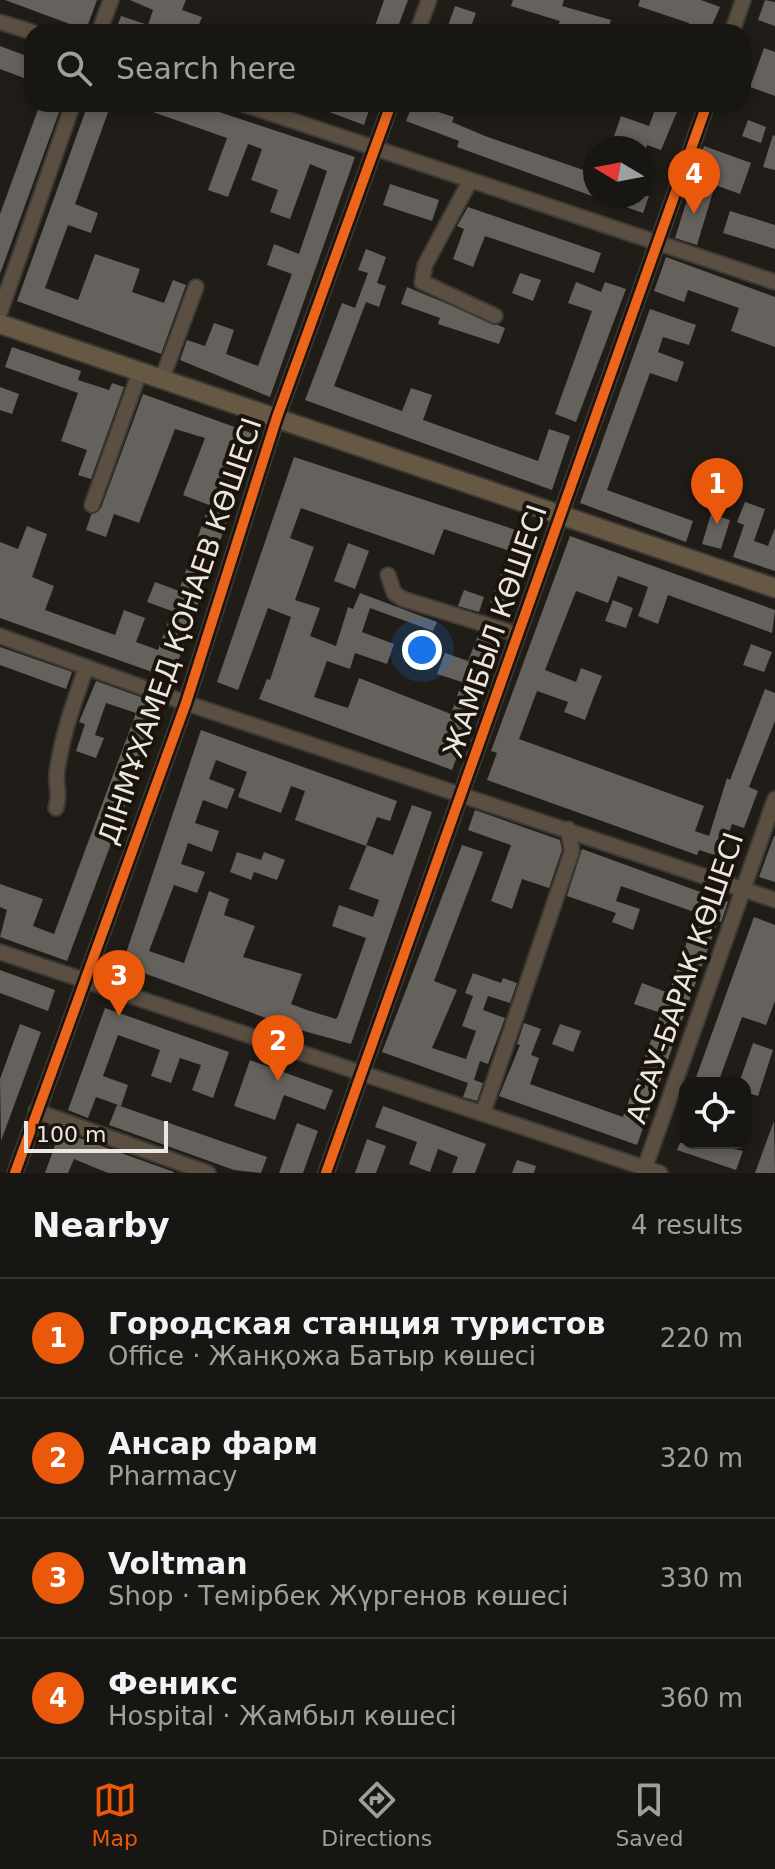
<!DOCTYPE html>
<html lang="en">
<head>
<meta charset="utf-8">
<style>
	:root { --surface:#181612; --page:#252320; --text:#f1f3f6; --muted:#9f9f9f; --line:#363532; --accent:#ea580c }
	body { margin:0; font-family:"DejaVu Sans",sans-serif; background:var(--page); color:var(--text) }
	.controls { position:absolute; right:24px; bottom:24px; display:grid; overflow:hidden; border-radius:16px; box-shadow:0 4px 12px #0003 }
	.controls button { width:72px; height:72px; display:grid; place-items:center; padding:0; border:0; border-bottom:2px solid var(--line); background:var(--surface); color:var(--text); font:40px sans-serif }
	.compass { position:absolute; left:583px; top:136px; width:72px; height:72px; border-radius:50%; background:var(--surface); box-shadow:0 4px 12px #0003; rotate:280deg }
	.scale { position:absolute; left:24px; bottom:20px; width:144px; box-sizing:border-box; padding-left:8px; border:4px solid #ebe6e1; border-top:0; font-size:22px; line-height:28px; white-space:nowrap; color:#ebe6e1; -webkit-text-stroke:6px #1a140c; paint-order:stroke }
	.you { position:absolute; left:422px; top:650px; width:28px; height:28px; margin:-20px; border:6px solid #fff; border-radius:50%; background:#1a73e8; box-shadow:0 0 0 12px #1a73e833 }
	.badge { display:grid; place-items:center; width:52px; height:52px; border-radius:50%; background:var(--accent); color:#fff; font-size:26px; font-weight:700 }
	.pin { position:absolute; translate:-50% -66px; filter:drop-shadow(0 2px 4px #0008) }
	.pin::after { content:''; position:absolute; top:42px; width:28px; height:24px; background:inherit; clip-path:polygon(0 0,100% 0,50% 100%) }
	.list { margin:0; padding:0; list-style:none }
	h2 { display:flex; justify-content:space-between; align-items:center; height:104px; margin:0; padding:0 32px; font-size:34px }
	h2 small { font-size:26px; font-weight:400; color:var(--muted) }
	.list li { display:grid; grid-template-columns:52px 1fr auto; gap:24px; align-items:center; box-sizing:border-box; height:120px; padding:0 32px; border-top:2px solid var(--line) }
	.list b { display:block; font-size:30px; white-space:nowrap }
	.list p { margin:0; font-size:26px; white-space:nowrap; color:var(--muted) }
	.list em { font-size:26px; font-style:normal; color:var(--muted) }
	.icon { flex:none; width:44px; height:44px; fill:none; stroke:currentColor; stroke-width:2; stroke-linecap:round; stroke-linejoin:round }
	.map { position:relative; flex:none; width:775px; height:1173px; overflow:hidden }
	.search { position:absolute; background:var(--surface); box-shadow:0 4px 12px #0003; left:24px; right:24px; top:24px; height:88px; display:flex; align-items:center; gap:20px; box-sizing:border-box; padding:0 28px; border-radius:24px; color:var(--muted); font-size:30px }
	.sheet { height:584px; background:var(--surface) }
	nav { display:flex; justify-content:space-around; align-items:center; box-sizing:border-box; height:112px; border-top:2px solid var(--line); background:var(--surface); font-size:22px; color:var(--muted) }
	nav a { display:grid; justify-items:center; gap:4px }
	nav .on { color:var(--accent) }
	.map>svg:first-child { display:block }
	.building { fill:#65625e }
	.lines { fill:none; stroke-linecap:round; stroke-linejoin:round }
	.minor-casing { stroke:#3c3935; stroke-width:18 }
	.major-casing { stroke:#3c3935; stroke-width:22 }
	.minor { stroke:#5a4f40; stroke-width:14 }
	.major { stroke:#675844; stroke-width:18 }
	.cycleway-casing { stroke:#1a140c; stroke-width:15 }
	.cycleway { stroke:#eb651d; stroke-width:10 }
	.labels { text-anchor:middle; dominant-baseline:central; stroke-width:8; stroke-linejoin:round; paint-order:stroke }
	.street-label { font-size:28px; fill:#ebe6e1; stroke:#1a140c }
</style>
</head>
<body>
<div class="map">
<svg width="775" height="1173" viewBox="0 0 775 1173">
	<rect width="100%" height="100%" fill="#201d18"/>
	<path class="building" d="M5 0H97L86 30Z
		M130 0H186L182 10 202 17 196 32H115L121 16 148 25 153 10Z
		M384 0H408L396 32H373Z
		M513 0H564L562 6 611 20 607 32H570L557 28 560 21 511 6Z
		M640 0H701L720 7 709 32H686L689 23 638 6Z
		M765 0 775 2V26L758 20Z
		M455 6 476 13 469 32 448 26Z
		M0 46 32 58V81L0 69Z
		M764 48 775 52V96L750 87Z
		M40 104H62L0 274V214Z
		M88 104H111L75 204 98 213 91 233 68 225 45 288 78 300 95 254 140 269 132 292 164 303 173 280 186 285 161 354 17 301Z
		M130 104H195L355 157 270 397 180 360 187 340 205 346 214 323 234 330 226 354 258 366 292 274 267 265 274 244 299 254 327 171 310 164 290 219 270 212 278 190 251 180 262 149 248 144 228 197 208 190 227 138Z
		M308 104H371L364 125Z
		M413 104 454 117 452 122 485 136 595 174V197L457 147 459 141 406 121Z
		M657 104 679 107 661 150 647 145 646 148H610L621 116 649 126Z
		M748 120 766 127 761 143 742 136Z
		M773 135 775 136V170L763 167Z
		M704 146 751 163 740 194 715 185 697 245 675 238Z
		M390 184 439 200 432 221 383 205Z
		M595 196H649L643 213Z
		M468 207 601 253 594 273 485 236 473 267 453 259 464 229 457 226Z
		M730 211 775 225V249L723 233Z
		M366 249 386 257 377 283 386 286 379 307 366 302 334 386 402 411 411 388 432 395 423 420 538 461 549 429 570 436 552 490 305 400 342 303 355 308 368 273 358 270Z
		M666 257 775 297V347L731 331 739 308 688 290 684 302 654 291Z
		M520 273 541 280 533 301 512 293Z
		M576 282 601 292 605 282 626 289 576 422 555 414 592 311 568 303Z
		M407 287 505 328 499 344 438 324 440 318 401 304Z
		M650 309 696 325 689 345 663 337 658 352 684 362 677 382 650 373 607 490 693 521 686 542 580 503Z
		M12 347 81 371 78 380 109 390 112 383 124 387 91 479 78 475 87 450 61 441 78 393 5 367Z
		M0 387 19 394 12 414 0 410Z
		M143 394 257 435 172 679 0 618V542L18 549 27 526 47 534 32 577 54 586 45 610 115 635 124 610 145 618 136 642 158 650 172 611 147 602 155 582 179 591 185 573 209 505 183 495 205 438 175 429 139 523 114 514 106 537 86 530 91 515 101 508Z
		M294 457 537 537 511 610 490 602 510 551 444 529 434 555 301 508 290 538 314 547 295 600 320 608 310 636 336 646 348 607 353 609 360 593 437 622 433 631 370 608 362 632 394 644 387 664 355 653 350 669 327 661 314 697 348 708 359 678 451 714 462 682 437 674 445 653 468 661 479 633 500 639 452 770 259 699 267 679 270 680 291 617 268 608 238 690 217 682Z
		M745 502 765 509 754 541 768 546 775 528V571L733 557 744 525 737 522Z
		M711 514 730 520 721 549 702 544Z
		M570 536 775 610 772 633 668 595 658 624 638 616 648 587 618 576 608 603 576 591 545 670 576 682 581 668 602 676 594 696 585 720 564 712 568 702 537 691 519 739 704 806 695 831 709 836 727 778 730 780 765 689 775 693V721L749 787 758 791 744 828 732 824 721 857 699 850 697 855 487 780 497 753 491 751Z
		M348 543 369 551 355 589 334 581Z
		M464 590 484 597 479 612 458 606Z
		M613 600 633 608 626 628 605 621Z
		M751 644 772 652 764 672 743 665Z
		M0 647 72 672 66 689 0 665Z
		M96 681 163 705 67 961 0 937 7 910 0 907V884L43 899 33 926 54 934 136 713 106 703 95 735 104 738 96 758 76 751 85 724 79 722Z
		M201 730 397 801 390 821 377 817 366 846 295 820 305 791 291 786 281 813 238 797 247 772 216 760 209 779 235 789 227 809 203 800 195 823 219 831 212 852 188 843 181 864 205 872 197 893 174 885 149 951 184 963 209 891 229 899 224 915 255 926 243 957 302 974 291 1004 307 1010 336 1019 338 1016 366 938 332 926 339 905 373 917 379 900 349 889 367 845 393 855 412 805 432 812 351 1044 293 1028 122 965Z
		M475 810 560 840 562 850 549 888 522 879 512 909 491 901 511 845 468 830Z
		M774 836H775V882L759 877Z
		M462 845 483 852 434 981 457 990 432 1048 466 1059 476 1031 462 1026 473 996 465 993 473 973 501 983 503 978 517 983 510 1003 488 996 483 1010 505 1018 488 1064 480 1061 474 1080 483 1083 477 1101 463 1097 468 1083 382 1052Z
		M582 849 728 902 721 922 718 921 637 1145 499 1096 520 1045 517 1044 524 1023 541 1029 531 1055 539 1058 530 1084 623 1117 661 1013 634 1004 642 983 669 993 697 913 621 886 616 901 640 909 633 930 612 922 616 913 567 896Z
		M237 852 261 860 264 852 285 860 277 880 254 872 251 880 230 872Z
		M754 917 775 925V1001L766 1025 742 1017 718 1083H694Z
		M0 970 55 990 48 1011 0 993Z
		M105 1008 229 1052 213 1098 192 1090 201 1065 180 1058 171 1083 151 1076 160 1050 118 1035 103 1076 128 1085 121 1106 96 1097 88 1118 68 1110Z
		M20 1024 41 1032 1 1141 0 1079Z
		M560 1024 581 1031 573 1052 552 1044Z
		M753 1043 773 1050 758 1096 745 1092V1083H739Z
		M250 1060 333 1090 325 1110 284 1095 275 1120 234 1106Z
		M117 1105 267 1157 261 1173 234 1170 109 1125Z
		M383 1106 486 1144 475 1173H452L458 1157 438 1149 430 1172 409 1164 417 1142 375 1127Z
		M774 1121 775 1173H755Z
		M297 1123 318 1131 303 1173H279Z
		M60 1131 174 1172V1173H108L74 1159 68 1173H45Z
		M367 1139 386 1146 376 1173H355Z
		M680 1143H704L743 1151 736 1170 677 1150Z
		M517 1160 536 1166 534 1173H512Z"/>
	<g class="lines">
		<defs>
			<path id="minor" d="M0 22 32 32
				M99 32 111 0
				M417 32 429 0
				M732 32 743 0
				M243 104 775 282
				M470 181 425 265 422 282 495 316
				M0 312 73 104
				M162 379 196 287
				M92 505 140 371
				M388 575 394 593 403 599 516 634
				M0 636 186 703 775 900
				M56 808C61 791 55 786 57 772 62 735 74 702 86 668
				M0 952 660 1173
				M36 1111 208 1173
				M483 1113 572 851 568 829
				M15 1173 186 703 277 417 391 104
				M326 1173 707 104
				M643 1173 775 799"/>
			<path id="major" d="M0 324 775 588"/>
		</defs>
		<use href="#minor" class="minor-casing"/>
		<use href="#major" class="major-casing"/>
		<use href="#minor" class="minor"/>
		<use href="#major" class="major"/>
		<defs>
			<path id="cycleway" d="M15 1173 186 703 277 417 391 104
				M326 1173 707 104"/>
		</defs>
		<use href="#cycleway" class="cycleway-casing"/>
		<use href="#cycleway" class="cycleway"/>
	</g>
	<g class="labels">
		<g class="street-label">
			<text transform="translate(180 631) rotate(-71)">ДІНМҰХАМЕД ҚОНАЕВ КӨШЕСІ</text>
			<text transform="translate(495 631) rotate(-71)">ЖАМБЫЛ КӨШЕСІ</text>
			<text transform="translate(685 978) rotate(-71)">АСАУ-БАРАҚ КӨШЕСІ</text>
		</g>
	</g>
</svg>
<div class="controls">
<button><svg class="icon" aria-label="locate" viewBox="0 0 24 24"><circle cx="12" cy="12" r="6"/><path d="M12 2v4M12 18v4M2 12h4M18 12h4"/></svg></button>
</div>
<svg class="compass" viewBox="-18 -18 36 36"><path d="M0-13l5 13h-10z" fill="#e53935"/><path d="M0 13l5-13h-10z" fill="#9f9f9f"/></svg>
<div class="scale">100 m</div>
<div class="you"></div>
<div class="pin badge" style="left:717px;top:524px">1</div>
<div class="pin badge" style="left:278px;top:1081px">2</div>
<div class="pin badge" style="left:119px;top:1016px">3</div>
<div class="pin badge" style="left:694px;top:214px">4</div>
<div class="search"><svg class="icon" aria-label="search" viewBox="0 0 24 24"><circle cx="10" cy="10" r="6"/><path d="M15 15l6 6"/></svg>Search here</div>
</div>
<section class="sheet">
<h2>Nearby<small>4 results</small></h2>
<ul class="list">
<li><span class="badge">1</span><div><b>Городская станция туристов</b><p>Office · Жанқожа Батыр көшесі</p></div><em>220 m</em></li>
<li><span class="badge">2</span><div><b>Ансар фарм</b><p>Pharmacy</p></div><em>320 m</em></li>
<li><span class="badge">3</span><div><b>Voltman</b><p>Shop · Темірбек Жүргенов көшесі</p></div><em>330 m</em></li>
<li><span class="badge">4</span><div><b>Феникс</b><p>Hospital · Жамбыл көшесі</p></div><em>360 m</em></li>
</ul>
</section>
<nav>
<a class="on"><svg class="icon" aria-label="map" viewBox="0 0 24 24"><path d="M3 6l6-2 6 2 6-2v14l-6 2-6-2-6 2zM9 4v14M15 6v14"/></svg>Map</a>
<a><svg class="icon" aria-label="directions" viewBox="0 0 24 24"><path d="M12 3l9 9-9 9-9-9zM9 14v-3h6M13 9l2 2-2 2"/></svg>Directions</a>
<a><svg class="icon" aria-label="saved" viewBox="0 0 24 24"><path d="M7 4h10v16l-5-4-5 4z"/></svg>Saved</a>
</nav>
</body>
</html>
